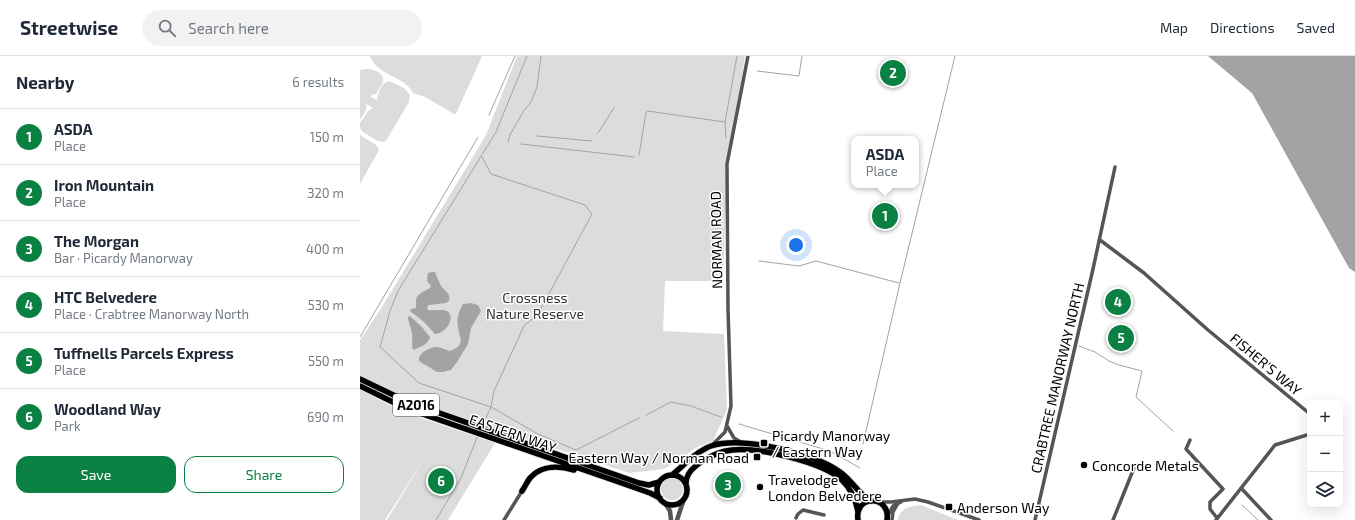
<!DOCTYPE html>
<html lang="en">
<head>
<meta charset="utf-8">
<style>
	:root { --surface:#fff; --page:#f2f2f3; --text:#1f2937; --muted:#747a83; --line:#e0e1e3; --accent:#0b8043 }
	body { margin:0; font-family:"Exo 2",sans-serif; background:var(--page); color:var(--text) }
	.controls { position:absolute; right:12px; bottom:12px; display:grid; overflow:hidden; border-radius:8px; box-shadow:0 4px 16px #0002 }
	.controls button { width:36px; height:36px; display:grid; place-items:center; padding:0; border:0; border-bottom:1px solid var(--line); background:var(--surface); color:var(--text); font:20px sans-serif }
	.you { position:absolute; left:436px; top:189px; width:14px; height:14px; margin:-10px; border:3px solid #fff; border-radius:50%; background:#1a73e8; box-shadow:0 0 0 6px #1a73e833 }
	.badge { display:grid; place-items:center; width:26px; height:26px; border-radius:50%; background:var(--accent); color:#fff; font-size:13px; font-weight:700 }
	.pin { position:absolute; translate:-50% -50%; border:2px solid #fff; box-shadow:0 1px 4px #0006 }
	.popup { position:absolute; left:491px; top:80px; width:68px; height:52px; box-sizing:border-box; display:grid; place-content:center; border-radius:8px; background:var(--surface); filter:drop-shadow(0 1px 3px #0005); font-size:13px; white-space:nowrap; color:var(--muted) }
	.popup b { font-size:15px; color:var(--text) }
	.popup::after { content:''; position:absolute; left:50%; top:100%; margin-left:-8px; border:8px solid transparent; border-top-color:var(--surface) }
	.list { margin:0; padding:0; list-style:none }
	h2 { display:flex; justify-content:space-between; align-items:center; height:52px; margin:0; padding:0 16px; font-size:17px }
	h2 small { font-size:13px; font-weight:400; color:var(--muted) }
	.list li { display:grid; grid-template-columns:26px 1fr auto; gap:12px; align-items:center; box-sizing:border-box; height:56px; padding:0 16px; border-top:1px solid var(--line) }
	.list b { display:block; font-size:15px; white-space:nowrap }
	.list p { margin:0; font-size:13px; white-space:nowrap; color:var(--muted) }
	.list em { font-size:13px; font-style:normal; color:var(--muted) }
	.actions { display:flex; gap:8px; padding:12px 16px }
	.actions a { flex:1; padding:9px 0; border:1px solid var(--accent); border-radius:12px; text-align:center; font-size:14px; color:var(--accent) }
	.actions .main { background:var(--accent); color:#fff }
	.icon { flex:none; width:22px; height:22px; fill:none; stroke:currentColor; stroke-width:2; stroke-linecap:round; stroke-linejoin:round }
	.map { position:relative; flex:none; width:995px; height:464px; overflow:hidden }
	header { display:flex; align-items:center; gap:24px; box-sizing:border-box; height:56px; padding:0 20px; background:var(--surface); border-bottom:1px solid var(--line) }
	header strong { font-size:19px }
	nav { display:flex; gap:22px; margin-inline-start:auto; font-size:14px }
	.search { width:280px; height:36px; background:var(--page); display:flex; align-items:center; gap:10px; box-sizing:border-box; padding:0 14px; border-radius:22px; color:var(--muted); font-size:15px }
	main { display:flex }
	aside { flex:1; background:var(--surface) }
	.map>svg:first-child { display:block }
	.green { fill:#dcdcdc }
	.water { fill:#a3a3a3 }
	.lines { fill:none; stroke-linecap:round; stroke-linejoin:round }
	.stream { stroke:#a3a3a3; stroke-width:1 }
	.primary-casing { stroke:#dbdbdb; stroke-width:7 }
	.minor { stroke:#555; stroke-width:3.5 }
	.tertiary { stroke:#555; stroke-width:4.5 }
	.primary { stroke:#000; stroke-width:5.5 }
	.poi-dot { fill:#000; stroke:#fff; stroke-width:1.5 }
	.labels { text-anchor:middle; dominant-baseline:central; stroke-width:3; stroke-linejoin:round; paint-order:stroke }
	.shield { fill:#fff; stroke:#4c4c4c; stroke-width:1 }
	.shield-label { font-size:13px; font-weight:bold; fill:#000 }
	.street-label { font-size:14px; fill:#000; stroke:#fff }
	.park-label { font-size:14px; fill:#333; stroke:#fff }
	.poi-label { font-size:14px; fill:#000; stroke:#fff; text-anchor:start }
</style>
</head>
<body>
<header>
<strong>Streetwise</strong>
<div class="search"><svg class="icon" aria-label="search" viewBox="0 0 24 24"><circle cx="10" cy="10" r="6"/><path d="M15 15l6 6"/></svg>Search here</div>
<nav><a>Map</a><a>Directions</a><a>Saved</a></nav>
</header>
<main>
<aside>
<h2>Nearby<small>6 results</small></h2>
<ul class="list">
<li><span class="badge">1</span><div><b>ASDA</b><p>Place</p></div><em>150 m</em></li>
<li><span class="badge">2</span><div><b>Iron Mountain</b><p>Place</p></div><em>320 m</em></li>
<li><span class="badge">3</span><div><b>The Morgan</b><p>Bar · Picardy Manorway</p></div><em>400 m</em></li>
<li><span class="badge">4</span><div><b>HTC Belvedere</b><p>Place · Crabtree Manorway North</p></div><em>530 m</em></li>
<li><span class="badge">5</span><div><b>Tuffnells Parcels Express</b><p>Place</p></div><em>550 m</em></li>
<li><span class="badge">6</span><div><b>Woodland Way</b><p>Park</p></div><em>690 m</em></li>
</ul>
<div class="actions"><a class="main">Save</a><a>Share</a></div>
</aside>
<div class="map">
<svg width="995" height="464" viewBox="0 0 995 464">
	<rect width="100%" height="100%" fill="#fff"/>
	<path class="green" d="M10 0H122L96 58H94L65 41 53 37C45 20 17 20 10 0Z
		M157 0H385L367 116 363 225H305L303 275 364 278 367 354 353 385 335 392 321 403 304 413 269 417 47 343 0 320V284L20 254 108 109 126 79Z
		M6 13C12 13 25 16 23 26 22 30 18 34 16 38L11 39V41L17 44C18 37 21 27 29 25L44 32 50 39 49 46 27 83 24 86 18 85 3 76 0 72V67L8 55 13 52 6 48V54L0 64V14Z
		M0 79 16 89 19 94 0 128Z
		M0 334 43 356 135 387 88 464H27L65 401 25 464H0Z
		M301 433a11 11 0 1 1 22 0a11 11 0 1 1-22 0Z
		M561 449 598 464H538C540 451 550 451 561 449Z"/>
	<path class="water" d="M848 0H995V216L989 212 892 37Z
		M72 216H75C77 221 79 226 81 230 85 235 91 237 89 245L86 247 69 249 67 251 68 254C73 255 84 253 87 255 97 262 85 278 75 278L64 266 50 255 51 253 56 252C56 250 56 248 56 246 55 238 65 235 70 232L71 230 67 225 68 217Z
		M111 247 118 249 121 255 111 272 108 288 97 306 91 314 83 316H77L59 305C58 297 70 291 77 291 81 291 86 294 90 295 107 288 99 283 98 271 96 263 99 255 103 248Z
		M50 260 62 271 70 281C69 288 59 292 53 294 51 289 53 283 52 277 51 271 48 266 48 261Z"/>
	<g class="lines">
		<path class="stream" d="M167 0 136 76 38 235 30 255 20 291 59 327 131 351 178 378 216 394 279 362
			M397 15 439 20 442 0
			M129 59 155 0
			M238 77 254 52
			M177 80 232 85
			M366 82 365 66 377 0
			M148 86 150 79 163 56 171 46 177 31 181 0
			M161 88 274 101
			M279 99 286 57 288 55 365 66
			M399 205 439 210 456 205 539 227
			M0 281 118 81
			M719 290 735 296 749 305 759 309 782 315 776 341 813 375
			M286 359 311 346 331 350 361 361
			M379 368 470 395 500 412
			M122 370 131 351 134 335 164 270 178 258 232 158 225 149 131 118 122 101
			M503 388 540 227 595 0
			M882 449 898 464
			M76 464 101 422 118 379"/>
		<defs>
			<path id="primary" d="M0 323 48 346 279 427 289 429 299 426
				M0 330 45 352 253 424 290 437 300 442
				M297 434a15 15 0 1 1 30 0a15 15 0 1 1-30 0Z
				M312 419C324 409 337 395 351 390 382 380 454 397 480 416 492 424 498 438 511 445
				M326 428C326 417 333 412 341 406 350 400 361 395 372 394 399 391 462 406 482 424 491 433 496 444 498 456
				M162 435C165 431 167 425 171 421 182 409 200 410 214 414
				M498 464C494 438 531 439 527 464"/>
		</defs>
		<use href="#primary" class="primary-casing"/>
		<path class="minor" d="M740 184 784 217 848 274 950 358
			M367 370 374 382 381 386
			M830 384 826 393 863 433 850 446V453L857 462
			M351 390 365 376 371 350 368 253 367 108 388 0
			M881 432 911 464
			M520 446H531L555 443 568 446 619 464
			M528 459 533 450 541 446
			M436 462 438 458 443 454 464 459
			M144 464 162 435
			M532 464 533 456 537 449
			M675 464 733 213 755 111
			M753 464 774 412
			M856 464 915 389 950 378"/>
		<path class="tertiary" d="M305 447 310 455 311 464
			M317 464 324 443"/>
		<use href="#primary" class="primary"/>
	</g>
	<g class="poi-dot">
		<rect x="400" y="383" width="8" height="8" rx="2"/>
		<rect x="393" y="397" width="8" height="8" rx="2"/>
		<circle cx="724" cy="409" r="4"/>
		<circle cx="400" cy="431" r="4"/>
		<rect x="585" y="447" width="8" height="8" rx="2"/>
	</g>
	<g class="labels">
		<rect class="shield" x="33" y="338" width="46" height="22" rx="3"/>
		<g class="shield-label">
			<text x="56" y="349">A2016</text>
		</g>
		<g class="street-label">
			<text transform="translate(356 184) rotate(-91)">NORMAN ROAD</text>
			<text transform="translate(906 308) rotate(40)">FISHER'S WAY</text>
			<text transform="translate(697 322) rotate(-77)">CRABTREE MANORWAY NORTH</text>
			<text transform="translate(153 377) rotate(19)">EASTERN WAY</text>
		</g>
		<g class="park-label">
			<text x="175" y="241">Crossness<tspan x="175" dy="16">Nature Reserve</tspan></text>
		</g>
		<g class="poi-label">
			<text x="412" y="379">Picardy Manorway<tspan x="412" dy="16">/ Eastern Way</tspan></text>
			<text x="389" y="401" text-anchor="end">Eastern Way / Norman Road</text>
			<text x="732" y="409">Concorde Metals</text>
			<text x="408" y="423">Travelodge<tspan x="408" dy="16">London Belvedere</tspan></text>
			<text x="597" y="451">Anderson Way</text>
		</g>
	</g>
</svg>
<div class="controls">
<button>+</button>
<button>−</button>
<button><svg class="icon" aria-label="layers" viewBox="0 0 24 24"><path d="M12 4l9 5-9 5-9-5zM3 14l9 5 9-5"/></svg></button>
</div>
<div class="you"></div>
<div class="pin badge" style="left:525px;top:160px">1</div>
<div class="popup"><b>ASDA</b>Place</div>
<div class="pin badge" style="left:533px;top:17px">2</div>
<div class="pin badge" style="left:368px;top:429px">3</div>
<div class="pin badge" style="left:758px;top:246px">4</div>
<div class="pin badge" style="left:761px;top:282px">5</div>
<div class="pin badge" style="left:81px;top:425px">6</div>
</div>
</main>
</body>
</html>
